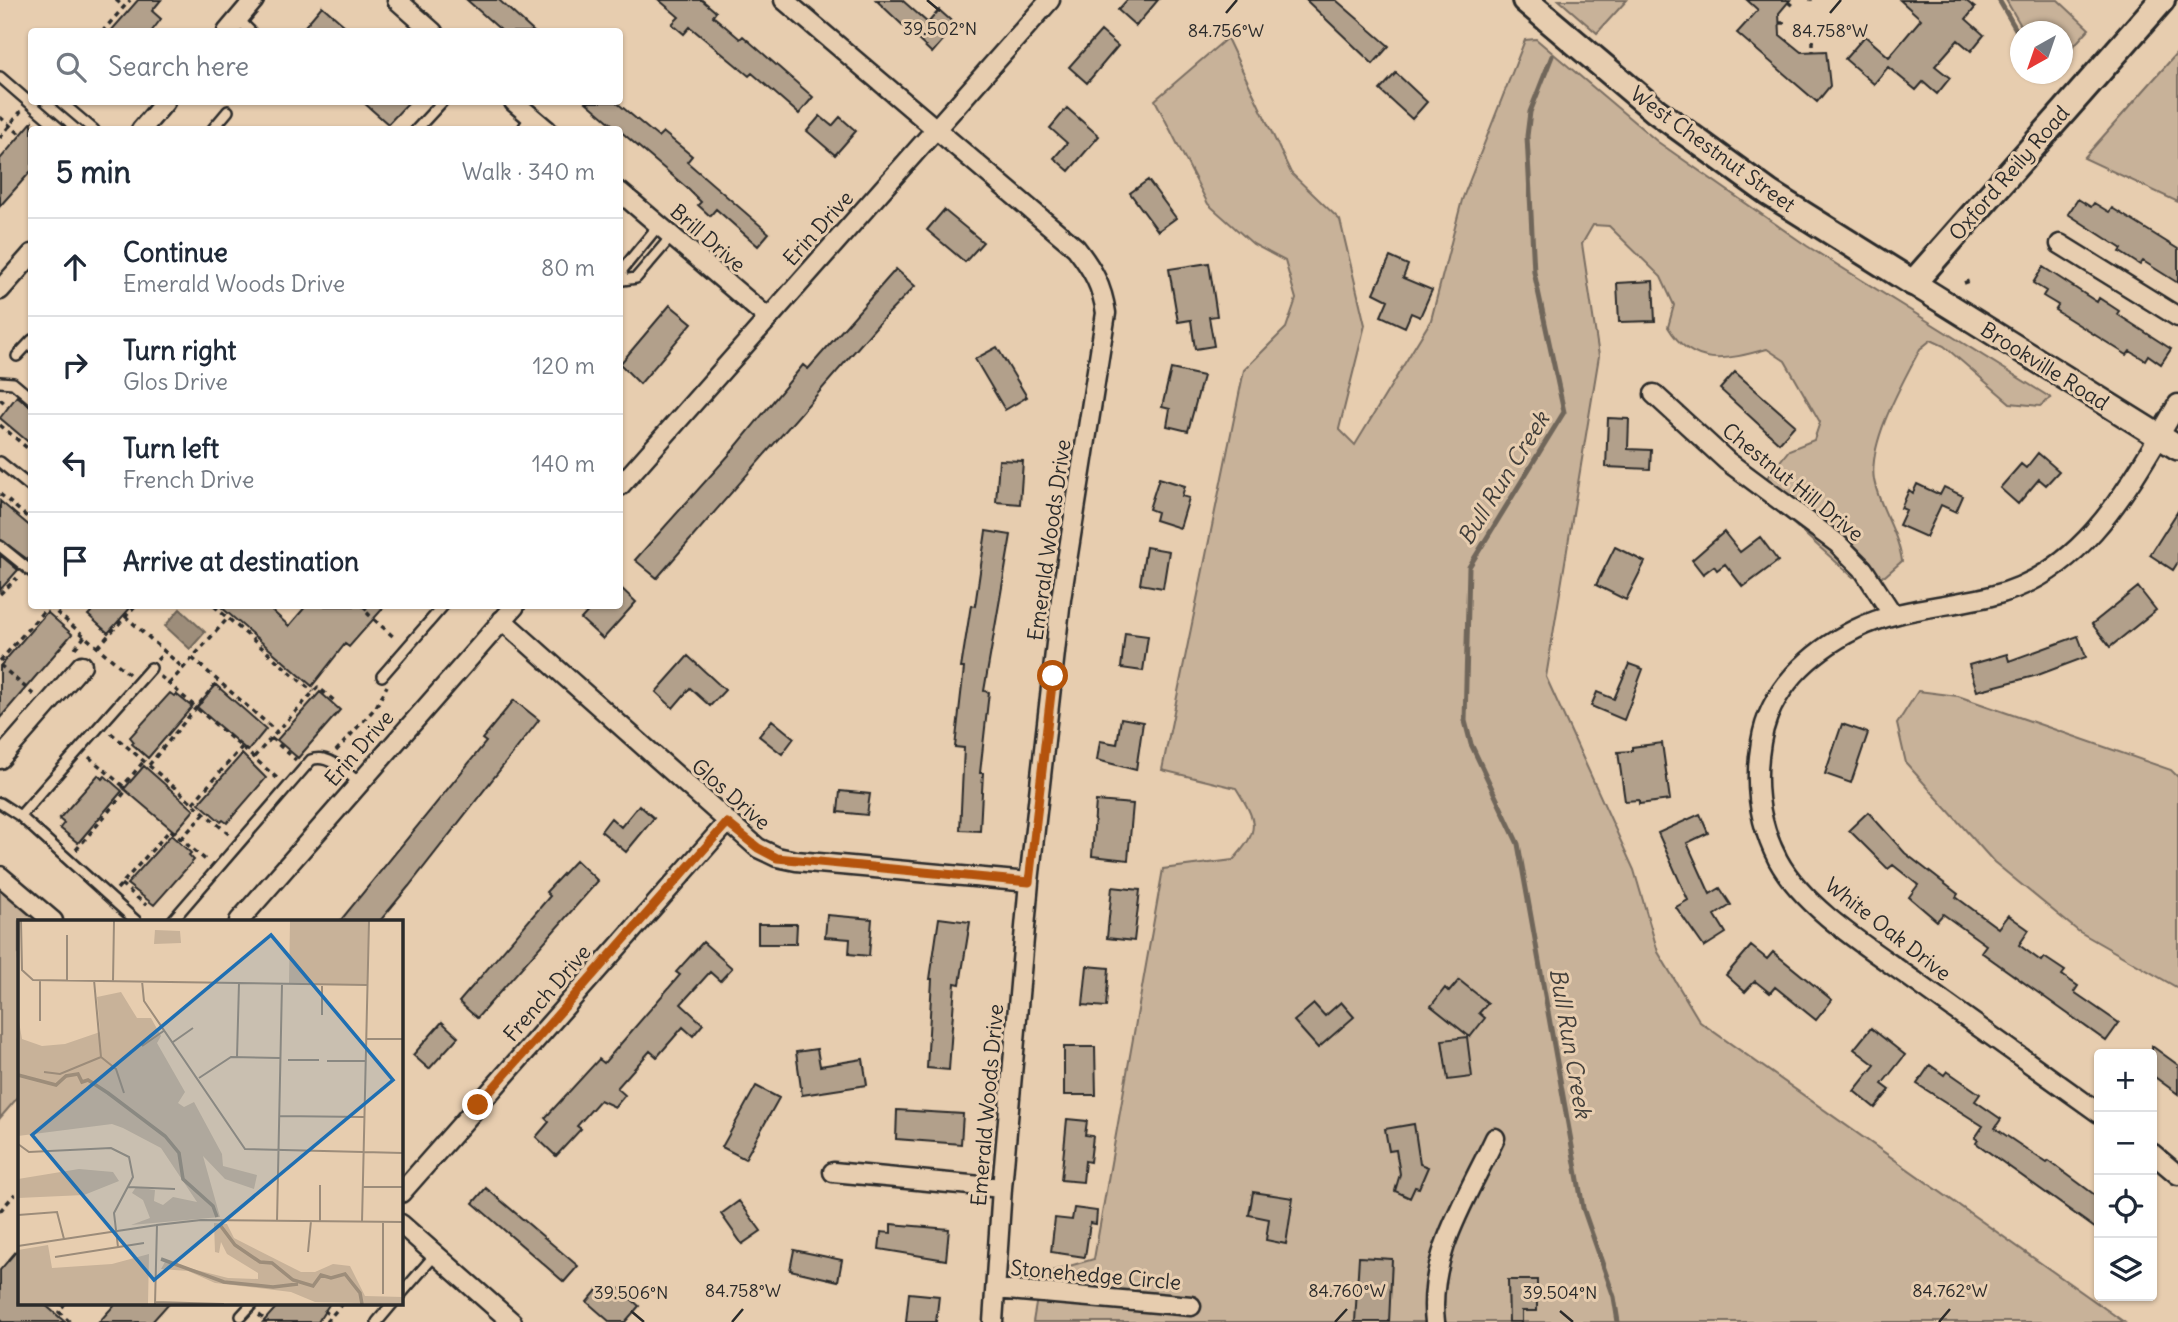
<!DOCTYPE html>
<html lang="en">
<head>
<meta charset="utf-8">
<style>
	:root { --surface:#fff; --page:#f6f6f7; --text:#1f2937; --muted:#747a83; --line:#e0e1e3 }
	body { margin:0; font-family:Delius,sans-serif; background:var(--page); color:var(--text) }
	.controls { position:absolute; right:21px; bottom:21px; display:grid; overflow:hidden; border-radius:7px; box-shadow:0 2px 5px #0004 }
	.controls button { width:63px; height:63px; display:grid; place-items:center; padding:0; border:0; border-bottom:2px solid var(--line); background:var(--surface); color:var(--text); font:35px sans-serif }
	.compass { position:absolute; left:2010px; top:21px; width:63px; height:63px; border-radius:50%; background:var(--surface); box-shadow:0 2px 5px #0004; rotate:220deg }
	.stop { position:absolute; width:21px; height:21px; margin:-16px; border:5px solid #b45309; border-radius:50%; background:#fff }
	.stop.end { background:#b45309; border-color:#fff; box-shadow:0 2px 7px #0008 }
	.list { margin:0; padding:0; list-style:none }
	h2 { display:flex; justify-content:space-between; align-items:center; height:91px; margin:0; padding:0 28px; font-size:30px }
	h2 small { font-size:23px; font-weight:400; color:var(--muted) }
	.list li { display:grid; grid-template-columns:46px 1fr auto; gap:21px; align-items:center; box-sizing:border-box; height:98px; padding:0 28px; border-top:2px solid var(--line) }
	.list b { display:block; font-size:26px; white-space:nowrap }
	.list p { margin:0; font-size:23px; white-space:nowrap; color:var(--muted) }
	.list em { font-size:23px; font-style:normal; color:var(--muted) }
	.icon { flex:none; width:38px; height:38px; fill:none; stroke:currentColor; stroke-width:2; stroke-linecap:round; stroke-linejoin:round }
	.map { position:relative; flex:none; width:2178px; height:1322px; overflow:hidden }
	.search { position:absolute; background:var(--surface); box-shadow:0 2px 5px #0004; left:28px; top:28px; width:595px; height:77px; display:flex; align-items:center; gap:18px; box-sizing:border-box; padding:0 24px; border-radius:7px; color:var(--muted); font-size:26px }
	.panel { position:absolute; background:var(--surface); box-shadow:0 2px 5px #0004; left:28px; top:126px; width:595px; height:483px; border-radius:7px }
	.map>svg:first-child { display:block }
	.green { fill:#c8b299; stroke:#7a6e62; stroke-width:2 }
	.water { fill:#9d8d7a; stroke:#6f665a; stroke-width:2 }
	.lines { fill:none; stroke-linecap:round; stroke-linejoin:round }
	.stream { stroke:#6f665a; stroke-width:5 }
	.building { fill:#b2a08b; stroke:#2b2b2b; stroke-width:2 }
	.service-casing { stroke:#2b2b2b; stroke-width:14 }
	.minor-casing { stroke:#2b2b2b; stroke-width:23 }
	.tertiary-casing { stroke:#2b2b2b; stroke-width:28 }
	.secondary-casing { stroke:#2b2b2b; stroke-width:30 }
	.path { stroke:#2b2b2b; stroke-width:3.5; stroke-dasharray:5 5; stroke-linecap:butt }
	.service { stroke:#e7cdaf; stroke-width:9 }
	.minor { stroke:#e7cdaf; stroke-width:18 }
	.tertiary { stroke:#e7cdaf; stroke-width:23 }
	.secondary { stroke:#e7cdaf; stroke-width:24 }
	.route { stroke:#b45309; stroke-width:9 }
	.ticks { fill:none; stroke:#2b2b2b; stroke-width:2.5 }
	.labels { text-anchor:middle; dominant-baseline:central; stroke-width:6; stroke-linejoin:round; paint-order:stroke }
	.street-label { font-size:21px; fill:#2b2b2b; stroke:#e7cdaf }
	.water-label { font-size:23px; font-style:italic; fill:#423f3b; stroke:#e7cdaf }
	.inset-river { fill:none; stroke:#9d8d7a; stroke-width:3.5 }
	.inset-road { fill:none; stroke:#9c8c7a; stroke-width:2 }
	.view { fill:#1f6fb2; fill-opacity:0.15; stroke:#1f6fb2; stroke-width:3.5 }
	.inset-edge { fill:none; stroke:#2b2b2b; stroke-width:3.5 }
	.ticks-label { font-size:18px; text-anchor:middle; fill:#2b2b2b; stroke:#e7cdaf; stroke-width:6; stroke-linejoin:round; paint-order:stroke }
</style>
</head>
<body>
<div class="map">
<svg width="2178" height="1322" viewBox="0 0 2178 1322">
	<rect width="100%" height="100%" fill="#e7cdaf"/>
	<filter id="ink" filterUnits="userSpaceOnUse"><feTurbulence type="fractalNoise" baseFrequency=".0143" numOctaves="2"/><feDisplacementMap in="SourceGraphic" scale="14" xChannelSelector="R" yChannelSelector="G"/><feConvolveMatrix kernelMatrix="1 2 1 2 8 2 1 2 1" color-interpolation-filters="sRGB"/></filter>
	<g filter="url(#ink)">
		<path class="green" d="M1559 0H1627L1597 33Z
			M2006 0H2058L2089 29 2063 58 2062 32 2024 31Z
			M1227 38 1291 173 1340 220 1365 325 1339 429 1355 445 1431 320 1462 200 1525 40 1536 39 1658 142 1807 246 2051 398 2040 406 2010 403 1944 346 1931 340 1920 349C1903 382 1868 442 1874 480 1879 507 1898 531 1902 561L1885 576 1853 577 1772 505 1766 479 1789 450 1814 440 1820 422 1785 361 1767 349C1727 360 1693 369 1668 327L1674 305 1661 277 1609 226 1593 225 1582 244 1599 356 1546 677 1634 870 1658 952 1700 1022 2124 1322H1033L1041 1274 1094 1259 1163 869 1233 860C1261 829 1257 822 1236 788L1162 770 1244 370 1286 328 1296 299 1285 261 1253 244 1208 204 1155 100Z
			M2178 52V202L2084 158Z
			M1918 691 1958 696 2171 770 2178 777V988L2078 931 1994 862 1906 763 1897 724Z
			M0 876 53 921H19V1096L0 1118Z"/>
		<path class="water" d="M180 609 205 632 190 649 165 626Z"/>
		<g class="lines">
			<path class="stream" d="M1999 0 2021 38
				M1552 56 1530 112 1527 136 1534 272 1564 412 1469 567 1465 721 1471 744 1518 844 1583 1208 1614 1297 1618 1322
				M2040 74 2044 81"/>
		</g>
		<path class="building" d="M138 0H161L152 11 161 19 151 32H110Z
			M467 0H499L534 32H503Z
			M659 0H702L716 12 713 16 740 39 743 36 813 97 799 114 752 73 749 76 690 27 684 34 672 24 679 17Z
			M876 0H902L928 23 939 10 956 25 932 53Z
			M1127 0H1158L1136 26 1118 10Z
			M1306 0H1336L1389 46 1373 64Z
			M1747 0H1790L1779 13 1780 35 1801 52 1826 51 1830 86 1817 102 1737 33 1758 10Z
			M1900 0H1965L1975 8 1966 19 1984 35 1971 51 1958 40 1935 66 1950 78 1937 94 1923 82 1916 90 1888 67 1874 84 1845 59 1865 36 1889 57 1921 19Z
			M322 6 352 32H300Z
			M1101 31 1118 46 1087 83 1069 67Z
			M1396 73 1427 102 1412 119 1380 90Z
			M363 102H409L388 124Z
			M586 102H616L658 137 663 132 692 156 687 162 769 233 758 246 716 209 710 216 698 205 701 202 687 188Z
			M1067 108 1099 136 1069 171 1054 158 1067 143 1050 128Z
			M820 116 832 126 840 117 856 131 835 155 807 131Z
			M32 122V170L0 206V159Z
			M1148 180 1176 218 1158 231 1130 193Z
			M2078 199 2091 207 2094 203 2109 212 2112 208 2178 249V283L2143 261 2140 265 2120 252 2122 249 2068 214Z
			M944 210 983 242 965 262 927 230Z
			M1390 257 1408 265 1403 278 1432 290 1420 317 1411 313 1405 327 1381 316 1388 300 1374 293Z
			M1209 263 1217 316 1209 317 1214 346 1195 349 1191 320 1178 322 1169 269Z
			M2043 267 2097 302 2099 298 2119 311 2117 314 2171 349 2161 364 2148 355 2145 360 2130 351 2127 355 2055 310 2058 305 2043 296 2046 291 2033 283Z
			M896 269 915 286 881 321 657 578 635 560 729 455 803 365 808 369Z
			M1653 281 1655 321 1619 322 1617 283Z
			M670 305 692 323 640 384 620 364Z
			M997 347 1027 397 1005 410 975 359Z
			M1171 369 1203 376 1188 431 1167 426 1170 409 1162 407Z
			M1735 372 1795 425 1779 443 1720 389Z
			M17 396 32 408V445L0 418Z
			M1608 418 1629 419 1628 449 1651 450 1650 469 1606 467Z
			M2038 453 2059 471 2046 485 2039 479 2018 504 2000 488 2021 464 2026 468Z
			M999 460 1023 461 1020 504 996 502Z
			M1159 478 1185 486 1182 496 1189 498 1180 528 1155 520 1157 512 1149 509Z
			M1917 484 1940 495 1944 487 1963 496 1956 512 1941 505 1926 537 1899 525 1906 510 1901 508 1909 490 1913 493Z
			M0 501 32 528V554L27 559 0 539Z
			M2178 511V562L2173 570 2150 555Z
			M986 531 1011 535 984 691 989 692 980 773H983L980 831 960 830 964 748 955 747 964 668H961L971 605 975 606Z
			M1724 532 1740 552 1760 537 1778 561 1743 587 1725 564 1717 570 1714 566 1703 574 1692 560Z
			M1146 547 1169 551 1163 588 1140 584Z
			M1615 547 1645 562 1626 600 1596 585Z
			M0 555 18 570 0 590Z
			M620 587 636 602 603 639 581 619 593 606H620Z
			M2138 587 2156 610 2110 647 2092 624Z
			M97 606H132L108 633 88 615Z
			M220 606H267L289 626 306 606H385L349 647 345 644 312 686Z
			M47 612 72 634 0 718V666Z
			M1125 633 1148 636 1143 671 1121 668Z
			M2078 636 2086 657 2038 675 1977 691 1969 665 2007 654 2009 661Z
			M688 656 725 690 710 706 690 688 673 708 656 692Z
			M1629 664 1643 669 1624 720 1591 706 1597 692 1614 699Z
			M216 685 266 729 248 751 197 707Z
			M320 692 340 710 298 758 277 740Z
			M170 693 174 696 176 694 192 707 148 758 132 744 134 742 130 737Z
			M514 700 539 720 409 886 380 921H340L486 742 482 739Z
			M1121 718 1143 722 1136 770 1097 760 1100 741 1117 744Z
			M772 720 794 738 782 754 759 736Z
			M1842 724 1868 733 1851 783 1825 774Z
			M1662 743 1670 800 1639 804V800L1625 801 1618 752 1632 751V747Z
			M242 754 266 778 227 823 223 820 221 822 199 803Z
			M144 766 194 810 175 832 124 789Z
			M98 775 102 779 105 776 122 791 78 843 60 828 64 823 59 819Z
			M840 791 870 794 867 815 838 812Z
			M1096 801 1133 804 1128 860 1092 856Z
			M639 805 654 818 626 852 601 831 611 818 621 827Z
			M1868 812 1905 853 1958 894 1956 897 1998 928 2008 915 2029 930 2019 945 2041 961 2044 957 2065 971 2062 975 2078 986 2074 992 2119 1023 2106 1041 1981 952 1986 945 1943 914 1937 921 1909 897 1918 885 1893 865 1888 869 1849 830Z
			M1700 814 1708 833 1687 843 1710 894 1720 888 1731 905 1715 915 1726 933 1704 947 1676 907 1688 900 1658 833Z
			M171 835 191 853 189 855 194 860 154 905 127 884Z
			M576 860 598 881 477 1018 459 1002 550 896 546 892Z
			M1112 887 1140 890 1134 941 1107 938Z
			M827 915 872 919 869 956 849 954 850 939 825 937Z
			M939 918 970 922 960 984 955 983 949 1070 927 1068 932 979H930Z
			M758 924H797L796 944H758Z
			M703 942 732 968 720 981 710 972 681 1004 703 1024 693 1036 683 1027 657 1057 650 1051 617 1088 625 1095 615 1107 600 1100 577 1126 581 1129 556 1156 536 1137 549 1122 545 1118 599 1059 604 1063 680 975 676 972Z
			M1751 946 1767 959 1773 952 1832 1000 1816 1020 1775 987 1770 993 1755 981 1745 992 1726 975Z
			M1087 966 1109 968 1106 1007 1083 1005Z
			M1459 980 1488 1003 1479 1013 1485 1018 1470 1037 1431 1006 1445 988 1449 992Z
			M1341 1002 1354 1017 1318 1048 1294 1021 1314 1004 1325 1016Z
			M442 1022 458 1037 429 1069 413 1055Z
			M1871 1028 1905 1055 1882 1084 1890 1090 1875 1108 1854 1091 1875 1065 1854 1049Z
			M1467 1037 1472 1077 1448 1080 1442 1040Z
			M2152 1046 2178 1065V1094L2152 1075Z
			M1064 1047H1095L1096 1095H1064Z
			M817 1049 820 1066 863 1059 867 1085 802 1095 796 1052Z
			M1930 1065 1944 1075 1947 1071 1980 1094 1975 1101 2001 1119 1995 1128 2047 1163 2049 1161 2099 1198V1231L1976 1143 1978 1140 1975 1138 1983 1126 1917 1084Z
			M756 1086 779 1098 745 1159 722 1147Z
			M897 1110 963 1114 961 1144 896 1139Z
			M1067 1119 1087 1121 1085 1135 1093 1136 1090 1162 1085 1161 1083 1182 1061 1180Z
			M1414 1124 1420 1164 1428 1167 1419 1188 1415 1187 1410 1198 1395 1191 1400 1174 1396 1150 1389 1151 1385 1129Z
			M486 1188 578 1266 564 1282 473 1203Z
			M1253 1192 1293 1198 1286 1244 1266 1240 1269 1219 1249 1215Z
			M739 1201 761 1231 742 1244 721 1214Z
			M1074 1208 1097 1211 1096 1224 1090 1223 1085 1257 1051 1252 1055 1218 1072 1220Z
			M891 1224 949 1229 946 1260 879 1249 881 1232 891 1233Z
			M19 1248V1303H43L65 1322H0V1270Z
			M794 1250 842 1260 838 1281 790 1270Z
			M1359 1257 1392 1259 1389 1322H1355Z
			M1508 1280H1537V1311H1522V1322H1509Z
			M598 1289 611 1300 620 1289 639 1306 625 1322H610L587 1302Z
			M909 1293 939 1296 936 1322H906Z
			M116 1303H169L152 1322H99Z
			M280 1303H330L318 1322H263Z"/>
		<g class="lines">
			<defs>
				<path id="service" d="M238 19 251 32
					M0 77 61 130
					M61 102 94 130
					M212 130 228 111
					M416 130 442 102
					M522 130 531 116
					M659 225 622 270 623 280 636 278 672 236
					M17 356 32 340
					M0 382 13 383 32 399
					M0 462 32 488
					M0 546 32 572
					M382 676 443 606
					M0 803 20 816 136 921
					M20 816 151 668
					M172 921 311 760C328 753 346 772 359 783
					M401 1294 435 1255
					M241 1316 253 1303
					M377 1322 393 1303"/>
				<path id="minor" d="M397 0 433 32
					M784 0 1076 248C1093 270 1102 286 1106 313L1061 599 1029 882 1002 1188 993 1322
					M227 32 254 0
					M514 102 547 130
					M141 130 165 102
					M620 192 768 318
					M2060 244 2178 317
					M0 290 32 254
					M1654 394 1727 461 1837 543 1863 569 1893 615
					M620 486 1050 0
					M502 620 758 848 777 857 796 861 1029 882
					M0 759 82 665
					M0 876 53 921
					M239 921 515 606
					M2099 1113C2039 1070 1979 1027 1919 984 1874 951 1805 910 1778 860 1759 824 1754 783 1761 742 1769 690 1810 652 1856 629 1898 608 1946 607 1991 596 2087 573 2131 482 2178 404
					M2152 1153 2178 1175
					M833 1172 1002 1188
					M401 1193 727 823
					M401 1224 512 1322
					M996 1289 1191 1306
					M1435 1322C1427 1256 1468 1196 1495 1138"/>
				<path id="tertiary" d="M1913 283 2178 448"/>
				<path id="secondary" d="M1525 0 1656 111 1769 193 1913 283 2162 0"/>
			</defs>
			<use href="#service" class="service-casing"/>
			<use href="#minor" class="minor-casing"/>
			<use href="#tertiary" class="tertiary-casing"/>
			<use href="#secondary" class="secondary-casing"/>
			<path class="path" d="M116 0 124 7
				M1811 0V1
				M1788 2 1795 8
				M1780 23H1790
				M102 32 130 0
				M1813 40V52
				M0 117 21 135
				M0 138 21 111
				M1964 283 1972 280
				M0 399 8 406
				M0 425 32 452
				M0 494 32 521
				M0 594 17 578
				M49 606 129 674
				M214 606 313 692
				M363 606 370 612 368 614 396 639
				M125 616 183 668
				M98 647 135 606
				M75 648 85 636
				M192 658 277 732
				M157 660 165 652
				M0 661 48 606
				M0 665 34 695
				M160 676 278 779
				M169 684 228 618
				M111 733 230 835
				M271 738 296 760
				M336 751 376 707 387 686
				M89 757 123 786 144 761
				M254 757 318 687 337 703
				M149 765 218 681
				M193 803 242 747
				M181 839 205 813
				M76 850 125 792 123 786
				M121 884 146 905
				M117 889 170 830 208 862
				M0 1211 15 1194
				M65 1303 59 1312 70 1322
				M279 1303 283 1307
				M324 1310 331 1317
				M259 1315 268 1322
				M0 1322 1 1320
				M326 1322 343 1303"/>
			<use href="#service" class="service"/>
			<use href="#minor" class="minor"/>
			<use href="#tertiary" class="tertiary"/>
			<use href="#secondary" class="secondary"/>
		</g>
	</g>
	<g class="lines" filter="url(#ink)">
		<path class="route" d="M478 1105 727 823 758 848 777 858 1029 882 1053 676"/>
	</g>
	<path class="ticks" d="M927 0 940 11M1226 13 1237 0M1830 13 1841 0M631 1311 644 1322M1560 1311 1573 1322M732 1322 743 1309M1335 1322 1347 1309M1939 1322 1950 1309"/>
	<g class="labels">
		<g class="street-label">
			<text transform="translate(1713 149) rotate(36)">West Chestnut Street</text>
			<text transform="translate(2009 173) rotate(-49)">Oxford Reily Road</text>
			<text transform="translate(818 228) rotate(-48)">Erin Drive</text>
			<text transform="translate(708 238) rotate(41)">Brill Drive</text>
			<text transform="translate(2045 366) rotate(32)">Brookville Road</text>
			<text transform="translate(1793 482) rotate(39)">Chestnut Hill Drive</text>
			<text transform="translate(1049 540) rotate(-82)">Emerald Woods Drive</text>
			<text transform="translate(359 748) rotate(-49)">Erin Drive</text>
			<text transform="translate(731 794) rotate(41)">Glos Drive</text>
			<text transform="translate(1888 929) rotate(38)">White Oak Drive</text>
			<text transform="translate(547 993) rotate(-49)">French Drive</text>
			<text transform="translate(987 1105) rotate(-85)">Emerald Woods Drive</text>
			<text transform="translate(1096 1275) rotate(5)">Stonehedge Circle</text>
		</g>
		<g class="water-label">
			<text transform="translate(1503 478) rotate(-58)">Bull Run Creek</text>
			<text transform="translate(1571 1043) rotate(80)">Bull Run Creek</text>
		</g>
	</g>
	<g transform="translate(18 920)">
		<rect width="385" height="385" fill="#e7cdaf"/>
		<path d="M272 1H351L349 65 271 64ZM137 10 162 11 163 23 136 24ZM103 72 119 98H133L143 116 139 123 167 172 160 183 166 187 176 182 204 234 205 246 239 255 236 269 207 259 185 236 202 297 113 305 132 298 125 280 114 273 118 267 137 270 136 281 145 285 155 277 179 282 143 228 105 208 94 204 0 216V96L4 119 24 126 47 124 82 112 79 77ZM61 249 95 252 101 261 66 275 0 278V259ZM196 303 209 304 216 318 283 352H297L315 344 332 346 347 376 385 377V384L297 382 273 372 197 363 170 351 143 349 147 342 210 358 240 359V353L209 334 203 322 201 333 197 332ZM30 325 34 348 94 344 131 334 130 384H0V330Z" fill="#c8b299"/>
		<path class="inset-river" d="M0 155 38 165 48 156 60 154 64 162 70 160 90 173 147 216 161 233 165 259 195 286 199 297M202 305 217 325 242 342 254 343 275 360 295 366 303 355 313 358 327 354 342 373 344 384M143 339 206 362 255 367 280 364"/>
		<path class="inset-road" d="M3 1 4 50 15 60 349 65M49 60V15M76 60 83 137 98 149 106 173M95 61 96 1M124 61 126 81 227 229 385 233M304 64V95M22 94V101V60M348 119H385M155 122 175 108M124 126 147 110M219 137 221 63M270 140H301M309 141H348M26 152 42 154 83 137M181 158 213 137 262 138M261 196 346 197M0 224 11 232 93 228 111 237 115 257 96 293 100 327M110 267 157 269M345 267H385M0 295 39 292 46 319M259 301 264 64M302 301V265M344 302 351 1M0 326 139 305M290 332 293 301M37 337 126 323M365 374V302M137 382 206 384M137 384 139 305 183 300 385 302"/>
		<path class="view" d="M253 15 375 160 136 360 14 215Z"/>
		<rect width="385" height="385" class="inset-edge"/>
	</g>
	<g class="ticks-label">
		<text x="940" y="35">39.502°N</text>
		<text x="1226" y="37">84.756°W</text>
		<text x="1830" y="37">84.758°W</text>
		<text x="743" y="1297">84.758°W</text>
		<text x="1347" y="1297">84.760°W</text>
		<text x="1950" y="1297">84.762°W</text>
		<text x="631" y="1299">39.506°N</text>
		<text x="1560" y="1299">39.504°N</text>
	</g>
</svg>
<div class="controls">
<button>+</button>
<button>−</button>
<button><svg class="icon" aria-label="locate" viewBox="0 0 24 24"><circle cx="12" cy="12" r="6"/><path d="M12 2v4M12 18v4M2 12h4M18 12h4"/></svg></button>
<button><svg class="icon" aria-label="layers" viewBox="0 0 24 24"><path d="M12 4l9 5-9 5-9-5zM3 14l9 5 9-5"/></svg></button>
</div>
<svg class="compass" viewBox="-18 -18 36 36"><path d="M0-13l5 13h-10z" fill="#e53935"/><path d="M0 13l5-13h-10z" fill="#747a83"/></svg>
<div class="stop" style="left:1053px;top:676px"></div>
<div class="stop end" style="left:478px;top:1105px"></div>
<div class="search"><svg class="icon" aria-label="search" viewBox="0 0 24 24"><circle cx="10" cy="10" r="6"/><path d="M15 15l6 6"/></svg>Search here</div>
<section class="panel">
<h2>5 min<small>Walk · 340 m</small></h2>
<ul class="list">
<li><svg class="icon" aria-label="ahead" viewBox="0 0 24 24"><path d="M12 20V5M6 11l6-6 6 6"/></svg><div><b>Continue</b><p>Emerald Woods Drive</p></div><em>80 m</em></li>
<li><svg class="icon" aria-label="right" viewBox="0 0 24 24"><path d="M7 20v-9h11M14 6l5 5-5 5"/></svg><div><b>Turn right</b><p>Glos Drive</p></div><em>120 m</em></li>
<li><svg class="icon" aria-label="left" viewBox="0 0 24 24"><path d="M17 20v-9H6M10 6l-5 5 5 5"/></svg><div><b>Turn left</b><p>French Drive</p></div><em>140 m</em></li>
<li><svg class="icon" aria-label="arrive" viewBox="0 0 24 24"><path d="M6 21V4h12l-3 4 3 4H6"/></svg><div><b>Arrive at destination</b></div></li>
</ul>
</section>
</div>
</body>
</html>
